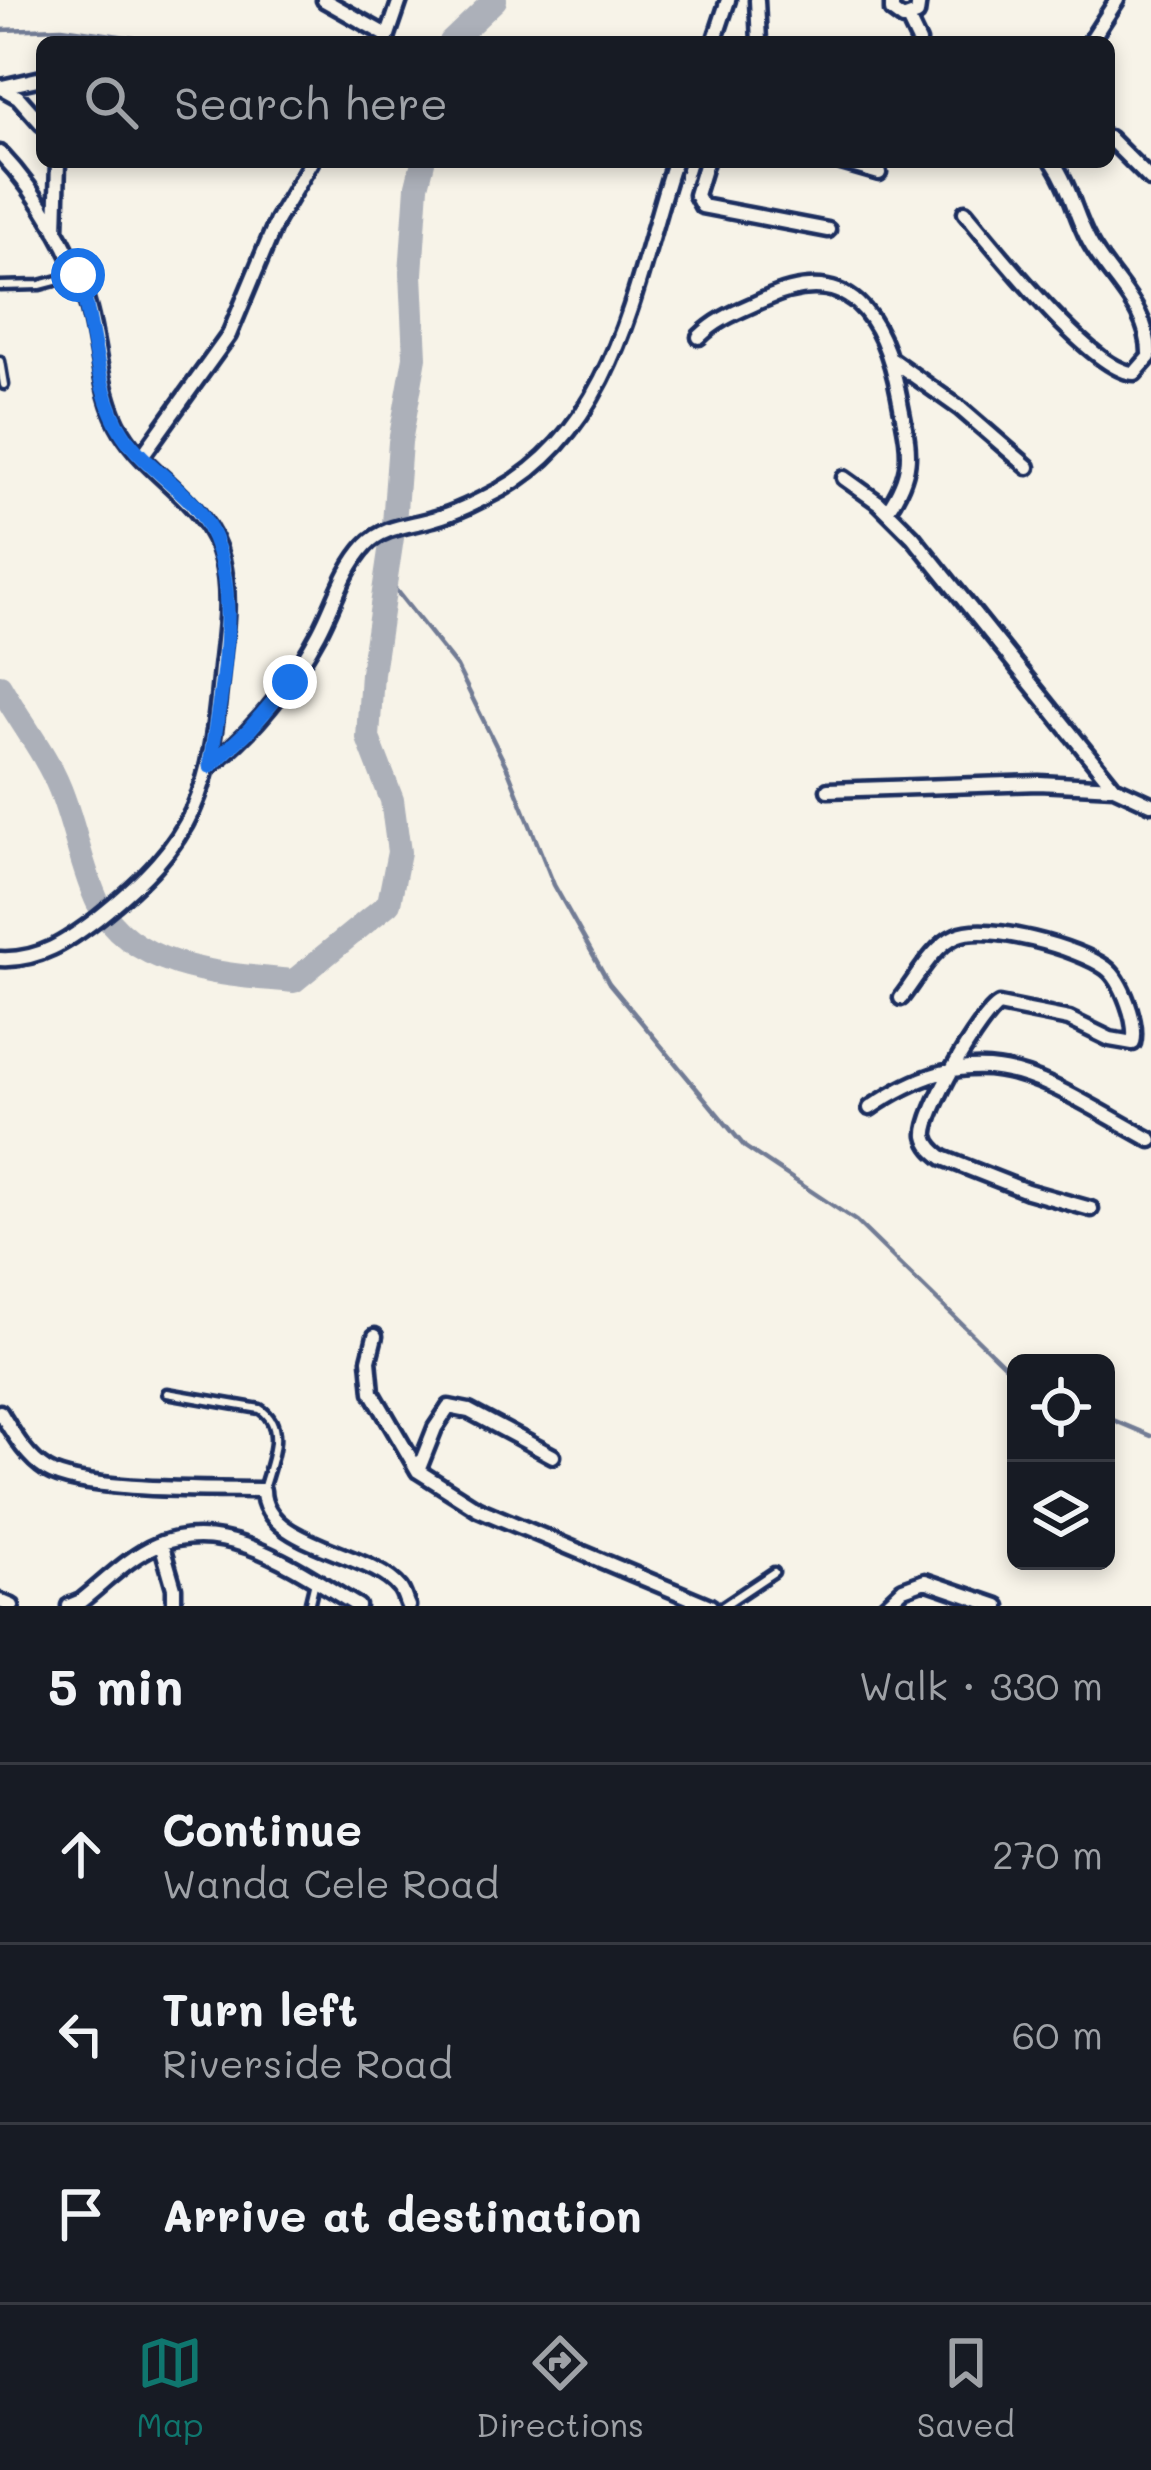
<!DOCTYPE html>
<html lang="en">
<head>
<meta charset="utf-8">
<style>
	:root { --surface:#171b24; --page:#20242c; --text:#f1f3f6; --muted:#9ea1a6; --line:#363941; --accent:#0f766e }
	body { margin:0; font-family:Mali,sans-serif; background:var(--page); color:var(--text) }
	.controls { position:absolute; right:36px; bottom:36px; display:grid; overflow:hidden; border-radius:18px; box-shadow:0 6px 18px #0003 }
	.controls button { width:108px; height:108px; display:grid; place-items:center; padding:0; border:0; border-bottom:3px solid var(--line); background:var(--surface); color:var(--text); font:60px sans-serif }
	.stop { position:absolute; width:36px; height:36px; margin:-27px; border:9px solid #1a73e8; border-radius:50%; background:#fff }
	.stop.end { background:#1a73e8; border-color:#fff; box-shadow:0 3px 12px #0008 }
	.list { margin:0; padding:0; list-style:none }
	h2 { display:flex; justify-content:space-between; align-items:center; height:156px; margin:0; padding:0 48px; font-size:51px }
	h2 small { font-size:39px; font-weight:400; color:var(--muted) }
	.list li { display:grid; grid-template-columns:78px 1fr auto; gap:36px; align-items:center; box-sizing:border-box; height:180px; padding:0 48px; border-top:3px solid var(--line) }
	.list b { display:block; font-size:45px; white-space:nowrap }
	.list p { margin:0; font-size:39px; white-space:nowrap; color:var(--muted) }
	.list em { font-size:39px; font-style:normal; color:var(--muted) }
	.icon { flex:none; width:66px; height:66px; fill:none; stroke:currentColor; stroke-width:2; stroke-linecap:round; stroke-linejoin:round }
	.map { position:relative; flex:none; width:1151px; height:1606px; overflow:hidden }
	.search { position:absolute; background:var(--surface); box-shadow:0 6px 18px #0003; left:36px; right:36px; top:36px; height:132px; display:flex; align-items:center; gap:30px; box-sizing:border-box; padding:0 42px; border-radius:18px; color:var(--muted); font-size:45px }
	.sheet { height:696px; background:var(--surface) }
	nav { display:flex; justify-content:space-around; align-items:center; box-sizing:border-box; height:168px; border-top:3px solid var(--line); background:var(--surface); font-size:33px; color:var(--muted) }
	nav a { display:grid; justify-items:center; gap:6px }
	nav .on { color:var(--accent) }
	.map>svg:first-child { display:block }
	.lines { fill:none; stroke-linecap:round; stroke-linejoin:round }
	.stream { stroke:#727c95; stroke-width:4.5 }
	.river { stroke:#acb0b9; stroke-width:24 }
	.lane-casing { stroke:#1b2f5e; stroke-width:15 }
	.street-casing { stroke:#1b2f5e; stroke-width:21 }
	.lane { stroke:#f7f3e8; stroke-width:6 }
	.street { stroke:#f7f3e8; stroke-width:12 }
	.route { stroke:#1a73e8; stroke-width:15 }
</style>
</head>
<body>
<div class="map">
<svg width="1151" height="1606" viewBox="0 0 1151 1606">
	<rect width="100%" height="100%" fill="#f7f3e8"/>
	<filter id="ink" filterUnits="userSpaceOnUse"><feTurbulence type="fractalNoise" baseFrequency=".00833" numOctaves="2"/><feDisplacementMap in="SourceGraphic" scale="24" xChannelSelector="R" yChannelSelector="G"/><feConvolveMatrix kernelMatrix="1 2 1 2 8 2 1 2 1" color-interpolation-filters="sRGB"/></filter>
	<g filter="url(#ink)">
		<g class="lines">
			<path class="stream" d="M0 30 62 28 163 42
				M386 578 457 667 508 770 554 885 609 983 745 1147 856 1221 1016 1377
				M1106 1417 1151 1436"/>
			<path class="river" d="M451 42 495 0
				M0 686C19 720 46 754 60 789 75 826 81 867 98 903 132 971 228 975 294 981L389 903 399 852 392 800 368 738 372 673 394 524 400 442 415 357 411 274 417 186 423 162"/>
			<defs>
				<path id="lane" d="M0 286 40 285 74 276
					M0 361 4 385
					M167 1393 260 1409C288 1427 270 1463 263 1490
					M309 1606 315 1581
					M723 1606 774 1572"/>
				<path id="street" d="M324 0 388 36
					M757 0 759 42
					M892 0V11L903 19 917 14 919 0
					M908 19 919 42
					M387 38 400 0
					M714 42 728 0
					M1090 42 1117 0
					M0 87 18 97 42 124
					M2 87 42 78
					M1109 138 1151 180
					M0 153C39 194 75 255 89 310 100 351 100 396 122 432 151 480 208 501 222 560 231 595 225 632 221 668 210 792 198 839 98 918 68 941 39 961 0 959
					M706 162 696 195 702 206 828 230
					M841 162 879 173
					M965 212C994 247 1094 374 1135 373L1149 357C1151 309 1109 279 1089 241 1075 215 1070 186 1053 162
					M56 231 58 162
					M699 337C718 318 739 311 763 300 850 260 884 317 899 396 908 446 918 466 887 511
					M892 360 961 409 1028 467
					M142 456 229 335 277 220 311 162
					M844 478 879 503 913 537 1114 787
					M210 766C255 730 292 683 319 633 335 603 343 570 366 545 384 526 410 526 433 519 456 513 479 501 500 490 618 424 635 280 674 162
					M828 790 1039 783 1114 787 1151 804
					M901 998C916 979 933 946 956 936 987 922 1079 948 1106 968 1123 981 1138 1024 1133 1043L1110 1039 1069 1019 999 1005C980 1015 923 1114 926 1136 928 1146 935 1152 943 1158L1027 1191 1091 1209
					M870 1108C986 1029 1043 1081 1151 1140
					M375 1336 369 1360 372 1392 418 1471 478 1509 710 1606
					M0 1412C13 1433 26 1457 47 1470 83 1492 216 1489 263 1490 263 1547 371 1551 400 1588 404 1593 405 1600 408 1606
					M418 1471 435 1428 449 1407 469 1411 553 1456
					M161 1543 174 1588V1606
					M0 1601 12 1606
					M69 1606 81 1601C104 1583 130 1556 157 1545 228 1516 300 1572 358 1606
					M885 1606 903 1589 925 1581 998 1606"/>
			</defs>
			<use href="#lane" class="lane-casing"/>
			<use href="#street" class="street-casing"/>
			<use href="#lane" class="lane"/>
			<use href="#street" class="street"/>
		</g>
	</g>
	<g class="lines" filter="url(#ink)">
		<path class="route" d="M78 275C95 326 94 389 123 434 142 463 173 481 195 506 250 572 220 688 210 766L249 730 290 682"/>
	</g>
</svg>
<div class="controls">
<button><svg class="icon" aria-label="locate" viewBox="0 0 24 24"><circle cx="12" cy="12" r="6"/><path d="M12 2v4M12 18v4M2 12h4M18 12h4"/></svg></button>
<button><svg class="icon" aria-label="layers" viewBox="0 0 24 24"><path d="M12 4l9 5-9 5-9-5zM3 14l9 5 9-5"/></svg></button>
</div>
<div class="stop" style="left:78px;top:275px"></div>
<div class="stop end" style="left:290px;top:682px"></div>
<div class="search"><svg class="icon" aria-label="search" viewBox="0 0 24 24"><circle cx="10" cy="10" r="6"/><path d="M15 15l6 6"/></svg>Search here</div>
</div>
<section class="sheet">
<h2>5 min<small>Walk · 330 m</small></h2>
<ul class="list">
<li><svg class="icon" aria-label="ahead" viewBox="0 0 24 24"><path d="M12 20V5M6 11l6-6 6 6"/></svg><div><b>Continue</b><p>Wanda Cele Road</p></div><em>270 m</em></li>
<li><svg class="icon" aria-label="left" viewBox="0 0 24 24"><path d="M17 20v-9H6M10 6l-5 5 5 5"/></svg><div><b>Turn left</b><p>Riverside Road</p></div><em>60 m</em></li>
<li><svg class="icon" aria-label="arrive" viewBox="0 0 24 24"><path d="M6 21V4h12l-3 4 3 4H6"/></svg><div><b>Arrive at destination</b></div></li>
</ul>
</section>
<nav>
<a class="on"><svg class="icon" aria-label="map" viewBox="0 0 24 24"><path d="M3 6l6-2 6 2 6-2v14l-6 2-6-2-6 2zM9 4v14M15 6v14"/></svg>Map</a>
<a><svg class="icon" aria-label="directions" viewBox="0 0 24 24"><path d="M12 3l9 9-9 9-9-9zM9 14v-3h6M13 9l2 2-2 2"/></svg>Directions</a>
<a><svg class="icon" aria-label="saved" viewBox="0 0 24 24"><path d="M7 4h10v16l-5-4-5 4z"/></svg>Saved</a>
</nav>
</body>
</html>
